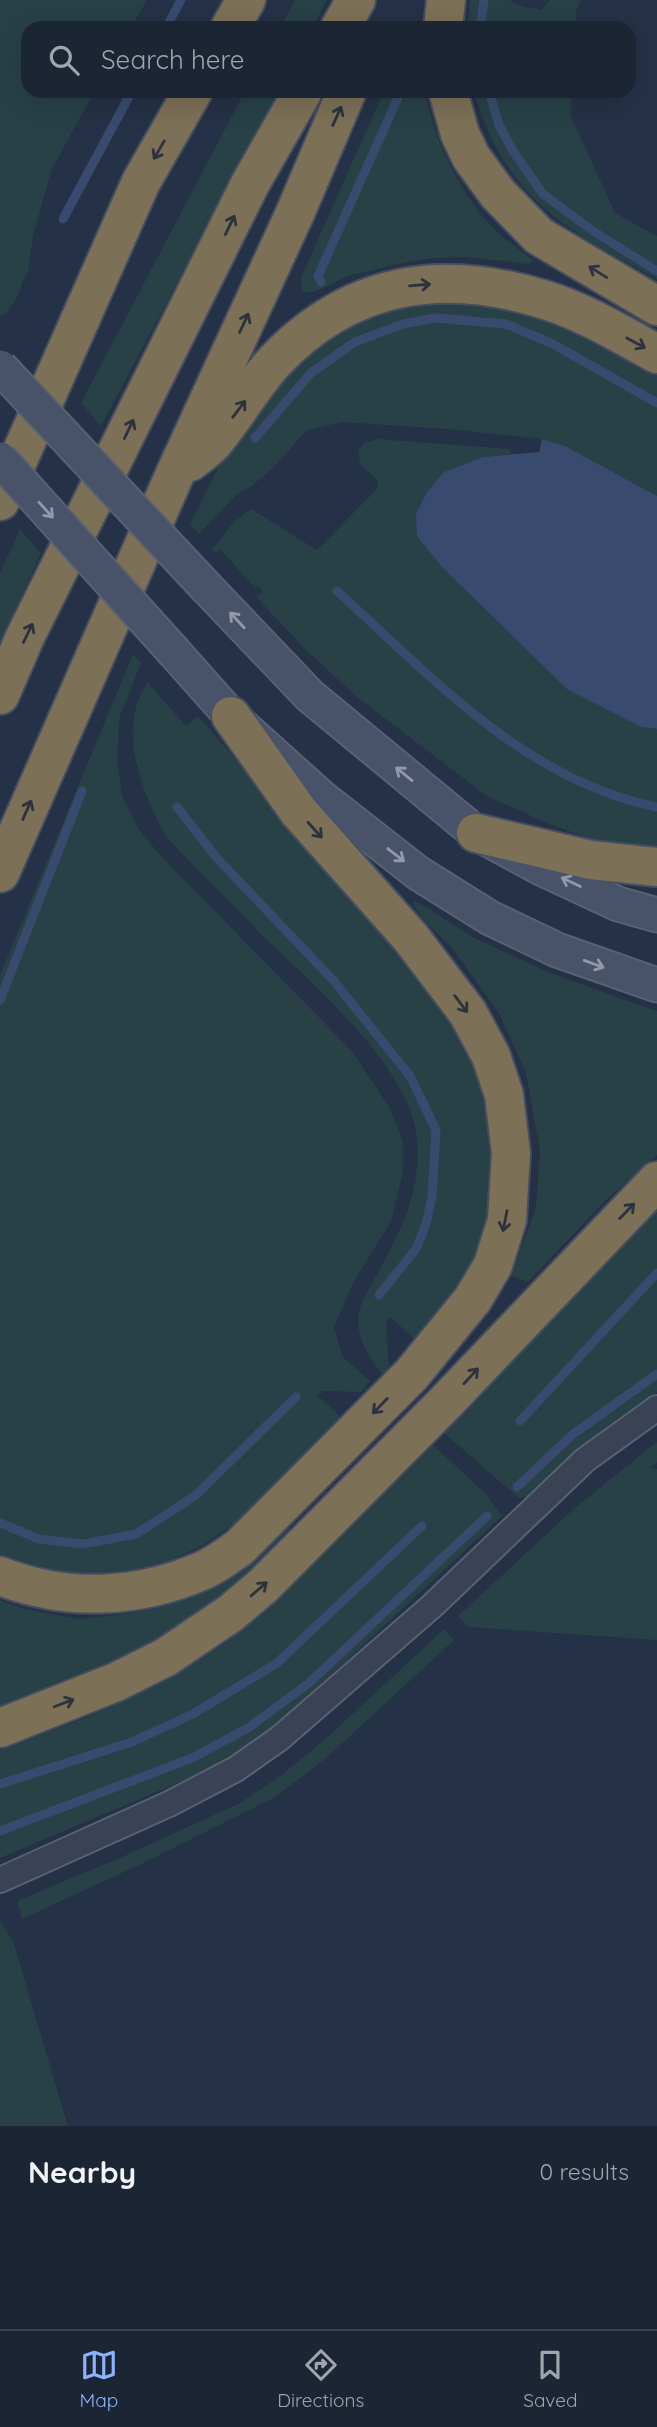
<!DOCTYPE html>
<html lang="en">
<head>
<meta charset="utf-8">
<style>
	:root { --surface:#1c2534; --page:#293140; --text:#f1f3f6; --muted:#a0a5ac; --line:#3a424f; --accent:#8cb1ff }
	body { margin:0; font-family:Quicksand,sans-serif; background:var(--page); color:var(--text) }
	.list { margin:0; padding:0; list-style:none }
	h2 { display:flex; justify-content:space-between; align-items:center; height:91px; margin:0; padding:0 28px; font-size:30px }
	h2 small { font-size:23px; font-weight:400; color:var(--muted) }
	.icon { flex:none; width:38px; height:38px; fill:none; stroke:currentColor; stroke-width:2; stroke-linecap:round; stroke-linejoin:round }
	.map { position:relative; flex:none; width:657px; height:2126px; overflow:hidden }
	.search { position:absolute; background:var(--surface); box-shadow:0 7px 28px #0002; left:21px; right:21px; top:21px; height:77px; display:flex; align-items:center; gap:18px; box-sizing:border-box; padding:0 24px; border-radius:21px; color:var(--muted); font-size:26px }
	.sheet { height:203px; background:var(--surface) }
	nav { display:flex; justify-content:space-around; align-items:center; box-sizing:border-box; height:98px; border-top:2px solid var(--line); background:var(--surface); font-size:19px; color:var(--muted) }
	nav a { display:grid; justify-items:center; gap:4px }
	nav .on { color:var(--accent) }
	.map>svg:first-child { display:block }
	.green { fill:#274147 }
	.water { fill:#384b6e }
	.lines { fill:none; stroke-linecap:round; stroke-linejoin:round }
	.stream { stroke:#384b6e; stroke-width:9 }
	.street-casing { stroke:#596172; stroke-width:28 }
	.secondary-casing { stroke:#596172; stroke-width:37 }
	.highway-casing { stroke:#454e60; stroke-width:42 }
	.street { stroke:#3a4355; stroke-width:24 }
	.secondary { stroke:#485268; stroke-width:33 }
	.highway { stroke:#7c7056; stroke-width:38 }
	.secondary-bridge-casing { stroke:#596172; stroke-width:37; stroke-linecap:butt }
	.secondary-bridge { stroke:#485268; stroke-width:33 }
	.oneway { stroke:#2c333f }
	.oneway2 { stroke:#9199aa }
</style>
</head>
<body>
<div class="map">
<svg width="657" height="2126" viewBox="0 0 657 2126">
	<rect width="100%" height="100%" fill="#253146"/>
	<path class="green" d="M0 0H147L131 28H28V91H95L52 168 33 236 28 274 25 276 16 300 2 317 0 314Z
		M295 0H327L312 28H280Z
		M470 0H509L522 6 541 10 550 0H581L576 11 575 28H468Z
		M245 91H279L101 426 81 403Z
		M384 91H425C434 137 454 182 484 218 498 235 517 248 534 261L528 264C503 262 477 256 452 257 418 258 385 267 352 275 337 279 317 296 302 292L301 278Z
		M473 91H572L571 116 615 213 657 236V279C599 248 535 216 501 156 489 136 481 113 473 91Z
		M421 301C439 301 458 300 475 302 541 310 601 343 657 374V496L565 446 542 439 460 430 343 422 307 430 275 466 252 486 238 493 199 534 190 524C203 499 215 472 230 447 264 393 317 332 379 310 392 306 407 304 421 301Z
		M377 439 511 449 510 454 482 457 641 727 657 729V852L609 845 549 824 487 796 358 698 304 648 256 597 263 591 259 586 255 588 220 549 216 553 212 549 235 521 251 509 317 550 377 489 378 481 360 464 358 451 364 443Z
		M20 529 41 553 0 644V573Z
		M133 654 141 663 120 716 117 757 122 796 138 828 160 855 352 1051 391 1110 403 1142V1172L391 1221 353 1283 334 1327 343 1357 370 1381 361 1392 322 1391 318 1396 344 1419 265 1504 203 1545 153 1569 113 1575 74 1577 24 1567 0 1555V975Z
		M147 682 186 726 198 716C267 796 339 874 403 958 428 992 457 1024 474 1063 489 1100 500 1159 494 1198 486 1251 456 1305 415 1339L391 1318 386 1321 389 1368 383 1375C370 1358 354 1336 359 1312 362 1298 373 1282 380 1269 404 1224 423 1186 416 1133 407 1065 312 984 264 937 232 904 199 871 167 838 147 803 124 749 136 707 138 699 143 690 147 682Z
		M412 901 420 903 474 938 550 973 657 1011V1155L605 1201 528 1282 511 1276 536 1207 540 1151 526 1073 499 1013 451 947 421 917Z
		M657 1206V1392L564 1460 531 1495 519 1498 444 1433 473 1396Z
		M657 1442V1462L649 1468 657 1469V1640L468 1627 458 1616 576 1507Z
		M433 1445 486 1494 502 1516 311 1694 270 1729 213 1768 0 1858V1750L90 1716 165 1681 217 1649 262 1615Z
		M289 1527 294 1534 234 1590 148 1649 0 1707V1600L25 1609 79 1619 132 1613 183 1600 225 1581Z
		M444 1629 454 1640 325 1759 275 1797 141 1864 22 1919 17 1901 122 1857 240 1803 283 1774 330 1735Z
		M0 1921 13 1941 68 2126H0Z"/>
	<path class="water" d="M542 439 565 446 657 496V729L641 727 567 689 442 567 417 536 416 514 427 492 444 472 483 457 539 452Z"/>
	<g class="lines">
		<path class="stream" d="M166 28 181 0
			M480 28 484 0
			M489 91 499 125 513 151 543 194 593 231 657 271
			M63 219 132 91
			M321 282 318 276 401 91
			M255 438 311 373 355 342 403 324 435 318 506 324 553 344 657 403
			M337 591C432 677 526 781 657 807
			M177 807 216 857 333 980 410 1076 436 1130 432 1197 426 1224 416 1249 379 1295
			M0 1000 82 791
			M520 1421 657 1273
			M517 1487 572 1435 657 1374
			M0 1523 39 1539 83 1544 136 1534 195 1496 296 1397
			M0 1784 132 1742 193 1714 277 1663 422 1526
			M0 1831 192 1758 248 1728 309 1683 487 1516"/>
		<defs>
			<path id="street" d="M0 1880 169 1804 236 1769 280 1738 432 1606 585 1460 657 1408"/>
			<path id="secondary" d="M207 588 310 696 476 833 541 868 618 904 657 915
				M175 653 231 716 321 797 418 873 490 918 557 950 657 985"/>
			<path id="highway" d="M230 28 246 0
				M340 28 356 0
				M443 28 446 0
				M448 91 460 134 471 157 498 194 539 236 657 306
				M190 462C198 456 208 449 214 442 236 416 252 386 275 361 350 282 441 268 542 299 583 311 620 334 657 354
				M0 501 141 182 193 91
				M0 695 25 637 250 184 303 91
				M476 833 591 860 657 867
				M0 873 175 474 296 211 347 91
				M0 1576C67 1602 138 1599 204 1570 217 1564 229 1555 240 1547L412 1374 473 1299 493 1265 507 1220 511 1153 504 1095 491 1056 468 1013 411 938 299 812 231 716
				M0 1728 116 1682 166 1657 231 1613 264 1585 446 1402 657 1181"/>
		</defs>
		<use href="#street" class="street-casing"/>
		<use href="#secondary" class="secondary-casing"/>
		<use href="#highway" class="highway-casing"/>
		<use href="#street" class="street"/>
		<use href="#secondary" class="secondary"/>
		<use href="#highway" class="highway"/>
		<defs>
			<path id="secondary-bridge" d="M0 367 207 588
				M0 459 175 653"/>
		</defs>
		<use href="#secondary-bridge" class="secondary-bridge-casing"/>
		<use href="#secondary-bridge" class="secondary-bridge"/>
	</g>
	<defs><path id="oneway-shaft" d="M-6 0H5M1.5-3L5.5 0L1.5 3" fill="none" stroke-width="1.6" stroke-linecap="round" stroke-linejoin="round" transform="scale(1.75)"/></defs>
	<g class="oneway">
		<use href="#oneway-shaft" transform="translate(337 116) rotate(-66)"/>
		<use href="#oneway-shaft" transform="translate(159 150) rotate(120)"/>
		<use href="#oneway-shaft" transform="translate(230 225) rotate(-64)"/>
		<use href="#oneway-shaft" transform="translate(598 272) rotate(-148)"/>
		<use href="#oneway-shaft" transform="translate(420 285) rotate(-5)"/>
		<use href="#oneway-shaft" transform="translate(244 323) rotate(-65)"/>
		<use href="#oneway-shaft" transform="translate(636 343) rotate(28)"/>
		<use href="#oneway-shaft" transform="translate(239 409) rotate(-53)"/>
		<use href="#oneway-shaft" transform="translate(129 429) rotate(-64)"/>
		<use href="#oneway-shaft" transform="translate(28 633) rotate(-64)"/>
		<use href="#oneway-shaft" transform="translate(27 810) rotate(-66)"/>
		<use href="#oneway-shaft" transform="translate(315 830) rotate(48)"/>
		<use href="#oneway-shaft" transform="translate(461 1004) rotate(53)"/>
		<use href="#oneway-shaft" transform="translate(627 1211) rotate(-46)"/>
		<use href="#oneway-shaft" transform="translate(505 1221) rotate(101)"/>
		<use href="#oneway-shaft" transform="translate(471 1376) rotate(-47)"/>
		<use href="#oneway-shaft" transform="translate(380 1406) rotate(134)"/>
		<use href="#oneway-shaft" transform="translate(259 1589) rotate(-41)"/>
		<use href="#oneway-shaft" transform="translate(64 1703) rotate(-21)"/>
	</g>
	<g class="oneway2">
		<use href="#oneway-shaft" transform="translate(46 510) rotate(48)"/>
		<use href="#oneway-shaft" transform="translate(237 620) rotate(-133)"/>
		<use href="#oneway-shaft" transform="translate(404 774) rotate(-141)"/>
		<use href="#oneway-shaft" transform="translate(396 855) rotate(38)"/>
		<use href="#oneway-shaft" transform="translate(571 882) rotate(-155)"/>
		<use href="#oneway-shaft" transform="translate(594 964) rotate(20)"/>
	</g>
</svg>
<div class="search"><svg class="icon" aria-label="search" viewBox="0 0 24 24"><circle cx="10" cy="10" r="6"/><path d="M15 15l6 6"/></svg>Search here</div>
</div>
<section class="sheet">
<h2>Nearby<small>0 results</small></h2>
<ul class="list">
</ul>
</section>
<nav>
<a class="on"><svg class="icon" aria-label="map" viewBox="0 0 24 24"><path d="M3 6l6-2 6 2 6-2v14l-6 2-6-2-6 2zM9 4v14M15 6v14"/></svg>Map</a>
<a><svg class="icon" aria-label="directions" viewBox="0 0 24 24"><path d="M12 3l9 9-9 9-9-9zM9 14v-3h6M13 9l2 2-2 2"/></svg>Directions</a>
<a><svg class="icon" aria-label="saved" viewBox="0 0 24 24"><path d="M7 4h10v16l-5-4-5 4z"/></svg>Saved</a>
</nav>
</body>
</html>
